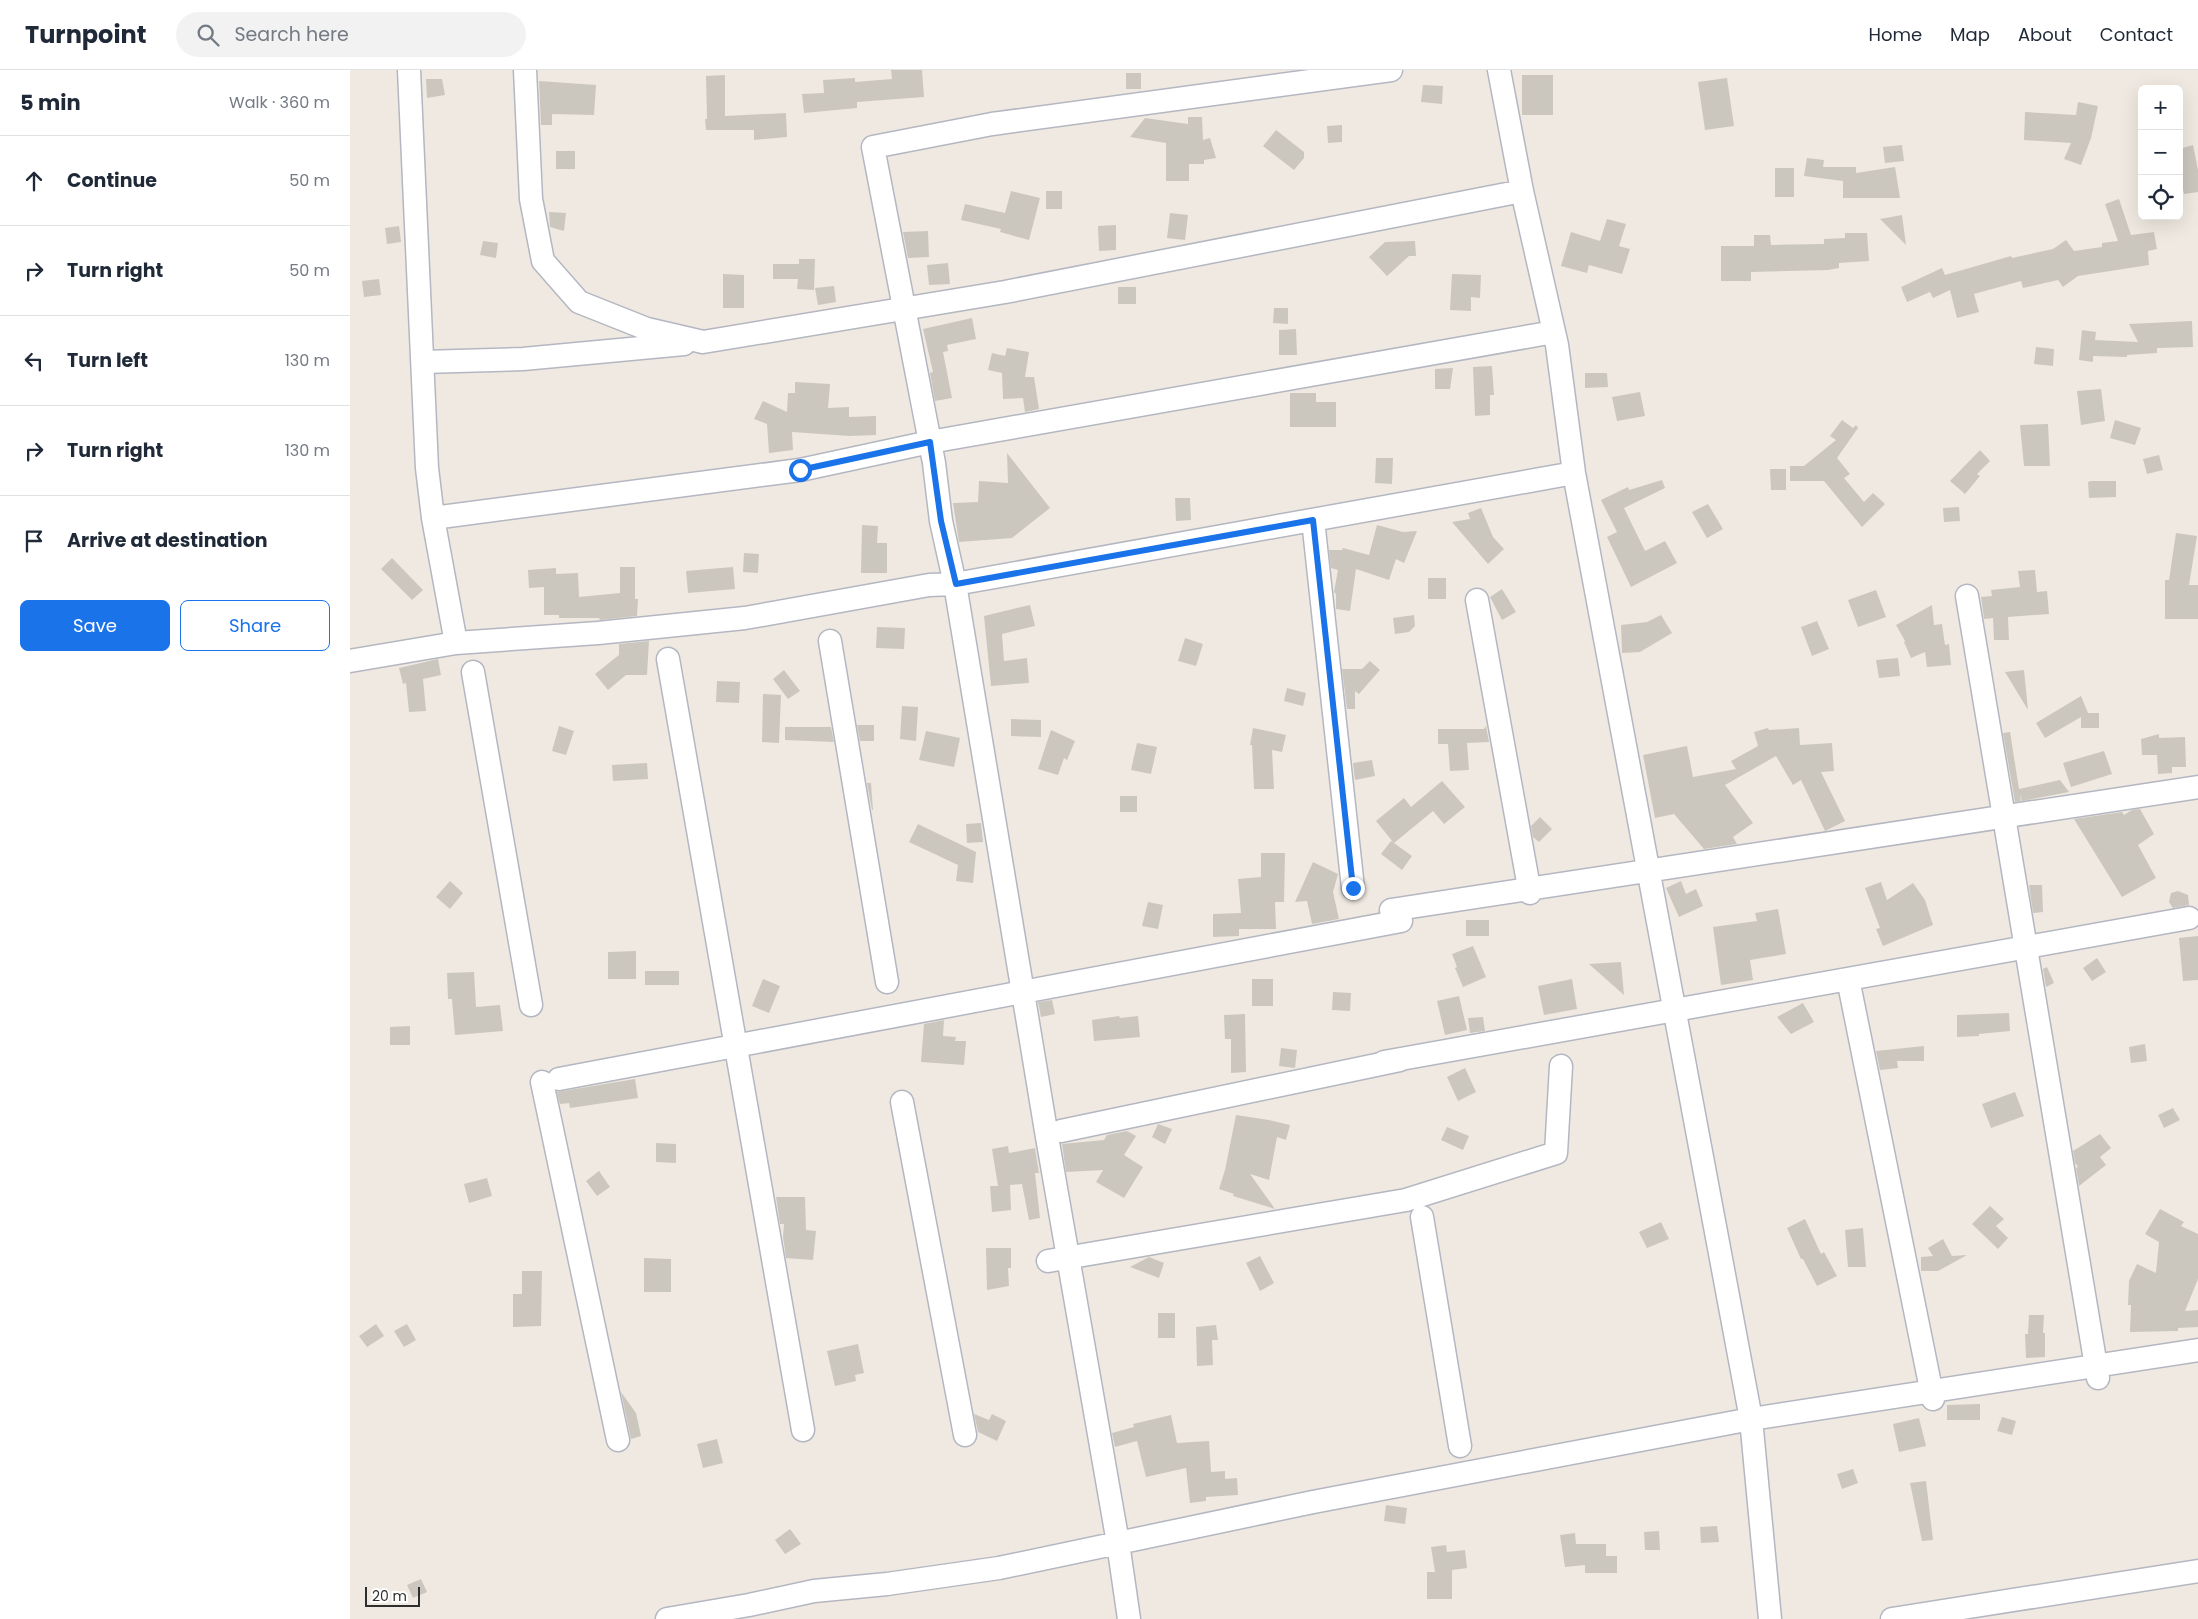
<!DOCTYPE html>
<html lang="en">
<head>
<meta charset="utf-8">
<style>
	:root { --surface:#fff; --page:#f2f2f3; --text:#1f2937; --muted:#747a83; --line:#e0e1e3; --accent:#1a73e8 }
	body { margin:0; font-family:Poppins,sans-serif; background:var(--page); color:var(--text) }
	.controls { position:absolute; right:15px; top:15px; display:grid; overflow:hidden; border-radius:8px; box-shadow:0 5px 20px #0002 }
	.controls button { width:45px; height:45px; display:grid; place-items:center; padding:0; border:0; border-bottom:1px solid var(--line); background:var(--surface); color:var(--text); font:25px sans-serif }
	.scale { position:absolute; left:15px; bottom:12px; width:55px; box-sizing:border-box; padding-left:5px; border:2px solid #2e2e2e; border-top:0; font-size:14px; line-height:18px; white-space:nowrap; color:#2e2e2e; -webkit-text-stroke:4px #fff; paint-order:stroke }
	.stop { position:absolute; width:15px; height:15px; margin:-11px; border:4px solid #1a73e8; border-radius:50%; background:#fff }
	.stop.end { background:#1a73e8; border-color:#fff; box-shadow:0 1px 5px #0008 }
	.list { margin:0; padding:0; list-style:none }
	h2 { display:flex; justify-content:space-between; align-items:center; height:65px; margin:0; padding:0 20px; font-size:21px }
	h2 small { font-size:16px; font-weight:400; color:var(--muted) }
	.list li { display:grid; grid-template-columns:32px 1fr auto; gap:15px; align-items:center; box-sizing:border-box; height:90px; padding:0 20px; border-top:1px solid var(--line) }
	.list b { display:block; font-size:19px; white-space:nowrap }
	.list em { font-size:16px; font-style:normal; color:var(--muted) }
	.actions { display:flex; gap:10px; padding:15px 20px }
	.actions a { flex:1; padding:11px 0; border:1px solid var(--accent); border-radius:8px; text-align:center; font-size:18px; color:var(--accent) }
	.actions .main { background:var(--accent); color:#fff }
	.icon { flex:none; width:28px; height:28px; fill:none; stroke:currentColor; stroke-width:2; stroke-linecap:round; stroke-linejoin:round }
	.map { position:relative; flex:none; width:1848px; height:1549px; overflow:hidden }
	header { display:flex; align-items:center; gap:30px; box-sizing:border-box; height:70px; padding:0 25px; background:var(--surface); border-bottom:1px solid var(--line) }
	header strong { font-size:24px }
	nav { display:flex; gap:28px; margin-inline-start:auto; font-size:18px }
	.search { width:350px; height:45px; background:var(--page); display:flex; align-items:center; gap:12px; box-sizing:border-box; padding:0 18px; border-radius:28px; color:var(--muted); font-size:19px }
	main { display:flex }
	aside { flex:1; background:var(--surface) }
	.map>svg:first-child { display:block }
	.building { fill:#cbc7bf }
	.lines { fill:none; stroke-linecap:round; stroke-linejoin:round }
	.minor-casing { stroke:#b4b7c1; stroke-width:25 }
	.minor { stroke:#fff; stroke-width:22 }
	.route { stroke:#1a73e8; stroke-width:6 }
</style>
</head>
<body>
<header>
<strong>Turnpoint</strong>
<div class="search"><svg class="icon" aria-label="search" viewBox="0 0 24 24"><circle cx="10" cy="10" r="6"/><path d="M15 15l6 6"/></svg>Search here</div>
<nav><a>Home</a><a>Map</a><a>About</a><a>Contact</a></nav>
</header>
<main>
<aside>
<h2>5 min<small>Walk · 360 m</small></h2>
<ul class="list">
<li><svg class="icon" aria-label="ahead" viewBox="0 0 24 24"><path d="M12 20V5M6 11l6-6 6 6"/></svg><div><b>Continue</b></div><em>50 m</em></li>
<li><svg class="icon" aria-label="right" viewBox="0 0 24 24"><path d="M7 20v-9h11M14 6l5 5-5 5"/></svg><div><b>Turn right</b></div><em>50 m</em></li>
<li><svg class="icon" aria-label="left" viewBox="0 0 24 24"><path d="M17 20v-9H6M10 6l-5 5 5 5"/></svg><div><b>Turn left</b></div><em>130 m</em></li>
<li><svg class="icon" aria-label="right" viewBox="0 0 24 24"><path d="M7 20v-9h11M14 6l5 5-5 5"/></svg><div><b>Turn right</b></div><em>130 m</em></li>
<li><svg class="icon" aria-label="arrive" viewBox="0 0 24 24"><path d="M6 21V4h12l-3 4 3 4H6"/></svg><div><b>Arrive at destination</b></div></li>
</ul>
<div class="actions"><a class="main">Save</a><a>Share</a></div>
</aside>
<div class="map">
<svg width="1848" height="1549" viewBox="0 0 1848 1549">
	<rect width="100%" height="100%" fill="#efe9e1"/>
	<path class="building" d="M541 0H572L574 27 507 32V38L454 43 452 24 474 23 473 10 505 8V12L542 9Z
		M776 3H791V19H776Z
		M375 5V46L436 43 437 67 404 70V60H356L355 49H357L356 6Z
		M1172 5H1203V45H1172Z
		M1377 8 1384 56 1355 60 1348 12Z
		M76 9H92L95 25 77 28Z
		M189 11 246 15 244 45 202 44V55H191Z
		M1073 15 1093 16 1092 34 1071 32Z
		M1728 32 1748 36 1741 68 1731 95 1714 89 1721 73 1674 70 1675 42 1726 45Z
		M838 47H852L853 70 860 68 866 88 854 90V94H839V111H816V73L780 67 795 48 838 54Z
		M992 55V72L978 73 977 56Z
		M926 60 954 82V88L944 100 913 76Z
		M1552 75 1554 91 1535 93 1533 77Z
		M1843 75 1848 100V122L1834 124 1829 101V79Z
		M206 81H225V99H206Z
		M1457 88 1474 90 1473 97H1506V103L1545 97 1550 128H1493V111L1454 106Z
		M1425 98H1444V127H1425Z
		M661 121 690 128 679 170 650 162 651 159 611 150 615 134 655 143Z
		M696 121H712V139H696Z
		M1769 129 1781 165 1804 162 1807 179 1798 181 1799 195 1728 206 1713 217 1708 210 1673 218 1671 211 1624 224 1629 242 1607 248 1600 220 1583 228 1580 222 1557 232 1551 217 1592 198 1595 205 1661 186 1662 188 1703 179 1716 170 1724 181 1752 177V173L1768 171 1755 134Z
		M199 142 216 143 214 161 200 157Z
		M820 143 838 145 835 170 817 168Z
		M1552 145 1556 175 1530 149Z
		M1257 149 1276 154 1269 176 1280 179 1272 204 1239 195 1237 203 1211 196 1221 162 1250 171Z
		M766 155V180L749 181 748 156Z
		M49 156 51 172 37 174 35 158Z
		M578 161 579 187 558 188 553 162Z
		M1495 163H1517L1519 191 1489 193V198L1478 200 1401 202V211H1371V176H1404V165H1420L1421 175 1474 174V169L1495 168Z
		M133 171 148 173 146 188 130 185Z
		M1065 171 1066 186H1059L1037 206 1019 187 1035 172Z
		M449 189H465L464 220 447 219 448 209H423V194H449Z
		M598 193 600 214 579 215 577 195Z
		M373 204 394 205V238H373Z
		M1102 204 1131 205 1130 228 1121 227V241L1100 240Z
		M29 209 31 225 14 227 12 211Z
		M484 216 486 232 468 235 465 218Z
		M768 217H786V234H768Z
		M924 238H938V254L923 253Z
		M622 248 626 269 597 275 598 281 593 282 602 328 585 331 580 303 583 302 573 259Z
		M1842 251 1843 277 1807 278V283L1777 285V287L1743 286V292L1729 290 1732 260 1746 262 1745 270 1788 272 1779 254Z
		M946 259 947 285H929V260Z
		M1686 277 1704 279 1703 296 1684 294Z
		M657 278 679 282 675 307H684L689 339 675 342 673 328 653 329 652 303 638 300 642 283 655 286Z
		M1142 296 1144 325H1140V345L1125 346 1123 297Z
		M1103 298 1100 319H1085V299Z
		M1235 303H1257L1258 317 1235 318Z
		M445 312 480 314 478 338 499 337V347L526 346V365L500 366 442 362 443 380 419 383 417 354 404 349 413 331 437 342 438 323H445Z
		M1751 319 1755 351 1731 355 1727 321Z
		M1290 322 1295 346 1267 351 1262 327Z
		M940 323H966V332H986V357H940Z
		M1492 350 1503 358 1506 355 1508 358 1487 388 1500 404 1494 408 1514 432 1523 423 1535 434 1512 457 1474 411H1440V396H1454L1486 370 1480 366Z
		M1765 350 1791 358 1785 375 1760 368Z
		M1698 354 1700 396H1674L1670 355Z
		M1630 380 1640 391 1627 404 1630 406 1615 424 1600 411Z
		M657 383 700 438 662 468 609 472 603 433 628 432 629 411 658 413Z
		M1809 385 1813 400 1797 404 1793 389Z
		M1026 388H1043L1042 414 1025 413Z
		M1420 399H1436V420H1421Z
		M1312 410 1315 418 1274 438 1295 481 1315 471 1327 493 1281 517 1257 467 1267 462 1251 430 1278 417 1279 420Z
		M1741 411H1766V427L1739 428 1738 412Z
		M825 428H840L841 450 826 451Z
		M1358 434 1373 459 1357 468 1342 442Z
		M1609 437 1610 451 1594 452 1593 438Z
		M1131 438 1143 467 1154 479 1138 494 1102 452 1120 449 1118 443Z
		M512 455 528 456 527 473H537V503H511Z
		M1027 455 1053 462 1067 461 1054 493 1046 489 1039 510 1006 499 1000 541 986 539V524L984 522 988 500 981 498 979 480H992L993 478 1019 485Z
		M1826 463 1847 466 1839 515H1848V549H1815V510H1819Z
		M394 483 409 484 408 503 393 502Z
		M42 488 73 520 62 530 31 499Z
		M270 497H285V529H288L287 546 250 550 249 548H209V545H194V517L179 518 178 500 206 498V504L228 503 229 527 270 523Z
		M383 497 385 519 338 523 336 501Z
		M1685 500 1687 522 1697 521 1699 544 1658 547 1659 570H1644L1643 548 1634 549 1631 527 1642 526 1641 520 1670 517 1668 501Z
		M1078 508H1096V529H1078Z
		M1152 519 1166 542 1152 550 1140 527Z
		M1526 520 1536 547 1508 557 1498 530Z
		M680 535 685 556 652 564 654 591 677 588 679 613 641 616 634 546Z
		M1582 535 1584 555 1592 554 1595 575 1599 574 1601 595 1577 597 1575 582 1561 588 1554 572 1555 571 1546 555Z
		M1064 545 1065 556 1059 562 1045 564 1043 548Z
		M1311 545 1322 563 1290 582 1272 583 1271 555 1297 552Z
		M1467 551 1479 579 1462 586 1451 557Z
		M527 557 555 558 554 579 526 578Z
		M835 568 853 574 846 596 828 591Z
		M299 571 297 605H276L258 620 245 604 269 585V574Z
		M1548 588 1550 606 1529 608 1526 590Z
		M88 589 91 605 73 609 76 641 59 642 56 613 53 614 49 598Z
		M1020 591 1030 600 1009 624 1005 621V639H997L992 599H1012Z
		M434 600 450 621 438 629 423 609Z
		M1674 600 1678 640 1655 602Z
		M367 611 390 612 389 633 366 632Z
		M937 618 956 623 953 636 934 631Z
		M413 624 431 625 429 673 412 672Z
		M1731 626 1738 643H1749V658H1731V647L1695 668 1686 653Z
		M552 636 568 637 566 671 550 669Z
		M661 649 691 650V667L661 666Z
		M507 655H524V671H510Z
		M209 656 224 661 216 685 202 681Z
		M1136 656 1139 672 1117 673 1119 700 1100 701 1098 674H1088V659H1134Z
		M435 657H481L484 672 435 670Z
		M903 658 936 665 932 682 922 680 924 719H904L902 675H900Z
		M1418 658 1419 660 1449 658 1450 675 1482 673 1484 701 1471 702 1495 751 1475 761 1451 710 1443 715 1426 686 1375 715 1403 753 1383 767 1387 774 1354 779 1324 744 1305 748 1293 685 1337 676 1343 707 1386 699 1381 691 1408 676 1404 662Z
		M701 660 725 671 717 690 714 688 708 705 688 699Z
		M576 661 610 668 604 697 569 690Z
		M1660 662 1669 719 1710 710 1719 722 1672 731 1670 724 1671 731 1665 732 1653 663Z
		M1809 664V668L1835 667 1836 697H1822V703L1808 704 1807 685H1792L1791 669Z
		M787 673 807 677 801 704 781 700Z
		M1754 681 1762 704 1721 717 1713 693Z
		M1022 690 1025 706 1005 710 1003 693Z
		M297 693 298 709 263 711 262 695Z
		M1092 711 1115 737 1094 754 1083 741 1044 773 1062 786 1052 800 1031 784 1041 771 1043 772 1026 751 1054 728 1061 737Z
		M517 713H521L523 740H522Z
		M770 726H787V742H770Z
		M1790 739 1804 764 1788 775 1806 808 1772 827 1724 749 1772 742 1774 745 1782 740Z
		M1190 747 1202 759 1189 772 1183 767 1181 756Z
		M631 753 633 772 617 773 616 754Z
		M568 754 626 782 623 813 606 811 608 795 559 772Z
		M911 783H935L934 832H925L926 859H889V866L863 867V844L891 843 888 809 911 807Z
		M963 792 988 804 983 822 989 849 962 854 957 831 945 832Z
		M100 811 113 823 100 839 86 827Z
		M1331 811 1336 824 1346 819 1353 836 1329 847 1316 818Z
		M1531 812 1537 830 1563 813 1575 830 1583 855 1533 876 1526 859 1530 858 1515 818Z
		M1679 815H1692L1693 842 1683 843Z
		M1828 821 1838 825 1839 835 1823 838 1819 832 1821 823Z
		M798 832 813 835 808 859 792 856Z
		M1428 839 1436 884 1400 890 1403 910 1371 915 1363 857 1407 851 1405 843Z
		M1116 850H1139V866H1116Z
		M1848 866V910L1833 911 1829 868Z
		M1123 876 1136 907 1113 917 1105 898 1107 897 1102 884Z
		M286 881V909H258V882Z
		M1747 888 1756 902 1742 911 1733 898Z
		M1271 892 1274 925 1239 894Z
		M1697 897 1704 913 1696 917 1693 899Z
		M295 901H329V915H295Z
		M124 902 126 937 150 935 153 961 105 965 102 929H98L97 903Z
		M413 909 430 916 419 943 402 936Z
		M902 909H923V936H902Z
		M1222 909 1227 939 1194 945 1188 916Z
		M983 922 1001 923 1000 941 982 940Z
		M1109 926 1117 960 1095 965 1087 931Z
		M702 930 705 944 691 947 688 932Z
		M1453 933 1464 952 1441 964 1427 947Z
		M1659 943 1660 961 1629 964V966L1607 967V945Z
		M895 944 896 1002 881 1003V969H875L874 945Z
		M769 946 770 948 788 946 790 967 744 971 742 950Z
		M1133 947 1135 961 1120 963 1118 948Z
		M594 950 593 966 606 967 605 971H616L614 995 571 992 574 954Z
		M60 956V975H40V957Z
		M1795 974 1797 991 1781 993 1779 977Z
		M1574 976V991H1547L1548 998 1530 1000 1526 981Z
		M931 978 947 980 945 998 929 996Z
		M1115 998 1126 1022 1108 1031 1097 1007Z
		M285 1009 288 1028 220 1038 219 1033 210 1034 207 1022Z
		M1665 1022 1674 1046 1641 1058 1632 1034Z
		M1823 1038 1830 1050 1814 1058 1808 1045Z
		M886 1045 919 1050 940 1055 936 1070 927 1067 919 1110 900 1104 925 1139 883 1126 884 1124 869 1119 875 1100Z
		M808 1054 822 1059 815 1074 802 1067Z
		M1097 1057 1119 1066 1113 1080 1091 1070Z
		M777 1061 786 1066 774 1085 793 1097 774 1128 746 1112 753 1100 716 1102 712 1074 754 1070 757 1065Z
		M1750 1064 1761 1078 1750 1087 1756 1095 1729 1116 1726 1098 1728 1097 1725 1093 1723 1081Z
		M306 1073 326 1074V1093L306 1092Z
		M658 1076 659 1083 685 1078 689 1103H685L690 1148 679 1150 672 1114 660 1115 661 1140 642 1142 640 1116H648L642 1079Z
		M249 1101 260 1117 247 1126 236 1111Z
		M137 1108 142 1126 119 1133 114 1114Z
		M426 1127H455L456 1160 466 1161 463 1190 436 1188 433 1167 434 1154H430Z
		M1640 1136 1654 1149 1646 1156 1658 1168 1648 1179 1622 1154Z
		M1810 1139 1834 1152 1831 1156 1848 1164V1209L1835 1241 1848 1240V1257L1828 1258V1261L1780 1262 1781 1235H1778L1779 1211 1787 1194 1806 1203 1809 1172 1795 1164Z
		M1455 1149 1471 1184 1474 1182 1487 1206 1467 1216 1453 1189H1451L1437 1158Z
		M1311 1152 1319 1169 1297 1178 1289 1162Z
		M1513 1158 1516 1197H1498L1495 1160Z
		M1593 1169 1602 1186 1617 1185 1588 1201H1571V1187L1583 1186 1578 1178Z
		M636 1178H661V1198H658L659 1216 637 1220Z
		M910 1186 924 1213 910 1221 896 1193Z
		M799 1187 814 1193 809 1208 780 1197Z
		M294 1188 321 1189V1222H294Z
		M172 1201H192L191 1256 163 1257V1224H172Z
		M808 1243H825V1268H808Z
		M1679 1245H1694L1693 1263H1695V1287L1676 1288 1675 1264H1678Z
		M26 1254 34 1266 17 1277 9 1266Z
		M57 1254 66 1270 54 1277 44 1261Z
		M866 1255 868 1270H862L863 1295 847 1296 846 1257Z
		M508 1274 514 1303 505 1305 506 1311 485 1316 477 1281Z
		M271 1322 286 1343 291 1366 281 1369Z
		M1630 1334V1350H1597V1335Z
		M624 1344 639 1350 642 1344 656 1351 647 1371 628 1362Z
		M821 1345 827 1373 859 1371 861 1402 875 1401V1409L887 1408 888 1425 856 1427V1431L840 1433 836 1398 796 1407 787 1371 765 1377 762 1363 784 1357 783 1354Z
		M1652 1347 1666 1351 1662 1365 1647 1361Z
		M1569 1348 1576 1376 1549 1382 1543 1354Z
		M367 1369 373 1393 353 1398 347 1374Z
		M1503 1399 1508 1413 1492 1419 1487 1404Z
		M1576 1411 1583 1470 1572 1471 1560 1413Z
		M1036 1435 1057 1438 1055 1454 1034 1451Z
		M1367 1456 1369 1472 1351 1473 1350 1457Z
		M440 1459 451 1474 435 1484 425 1470Z
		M1309 1461 1310 1480H1295L1294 1462Z
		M1225 1463 1226 1474H1256V1486H1267V1503H1235V1495L1215 1497 1210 1465Z
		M1096 1475 1097 1482 1115 1480 1117 1498 1102 1500V1529H1077V1502H1085L1081 1477Z
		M71 1509 77 1522 63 1528 57 1515Z"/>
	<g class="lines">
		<defs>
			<path id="minor" d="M59 0 77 398 83 448 106 573
				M175 0 181 129 193 191 229 232 297 259 353 272 655 222 1172 121
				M1149 0 1172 121 1207 275 1224 403 1401 1349 1420 1549
				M73 292 173 289 334 274
				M83 448 450 400 580 372 1204 262
				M963 450 1003 818
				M1617 526 1748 1308
				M1127 530 1180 823
				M480 571 537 912
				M318 589 453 1360
				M0 591 106 573 248 563 395 548 579 515 605 514 1224 403
				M123 602 181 935
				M1041 840 1848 717
				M1498 909 1583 1329
				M1034 992 1839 848
				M209 1009 1051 851
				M192 1012 268 1370
				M552 1032 615 1365
				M711 1061 1050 990
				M1072 1147 1110 1376
				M698 1191 1056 1130 1206 1083 1211 996
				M317 1549 399 1535 464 1521 537 1514 649 1498 963 1432 1401 1349 1848 1280
				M779 1549 768 1473 697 1067 605 514 591 451 584 393 523 77 642 54 1041 0
				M1542 1549 1848 1501"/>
		</defs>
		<use href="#minor" class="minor-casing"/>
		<use href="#minor" class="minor"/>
	</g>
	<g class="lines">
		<path class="route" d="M450 400 580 372 591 451 606 514 963 450 1003 818"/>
	</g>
</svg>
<div class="controls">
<button>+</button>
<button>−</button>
<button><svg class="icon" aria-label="locate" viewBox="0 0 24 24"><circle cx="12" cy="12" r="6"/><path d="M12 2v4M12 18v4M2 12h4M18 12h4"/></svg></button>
</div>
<div class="scale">20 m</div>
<div class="stop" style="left:450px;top:400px"></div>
<div class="stop end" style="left:1003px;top:818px"></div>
</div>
</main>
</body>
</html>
